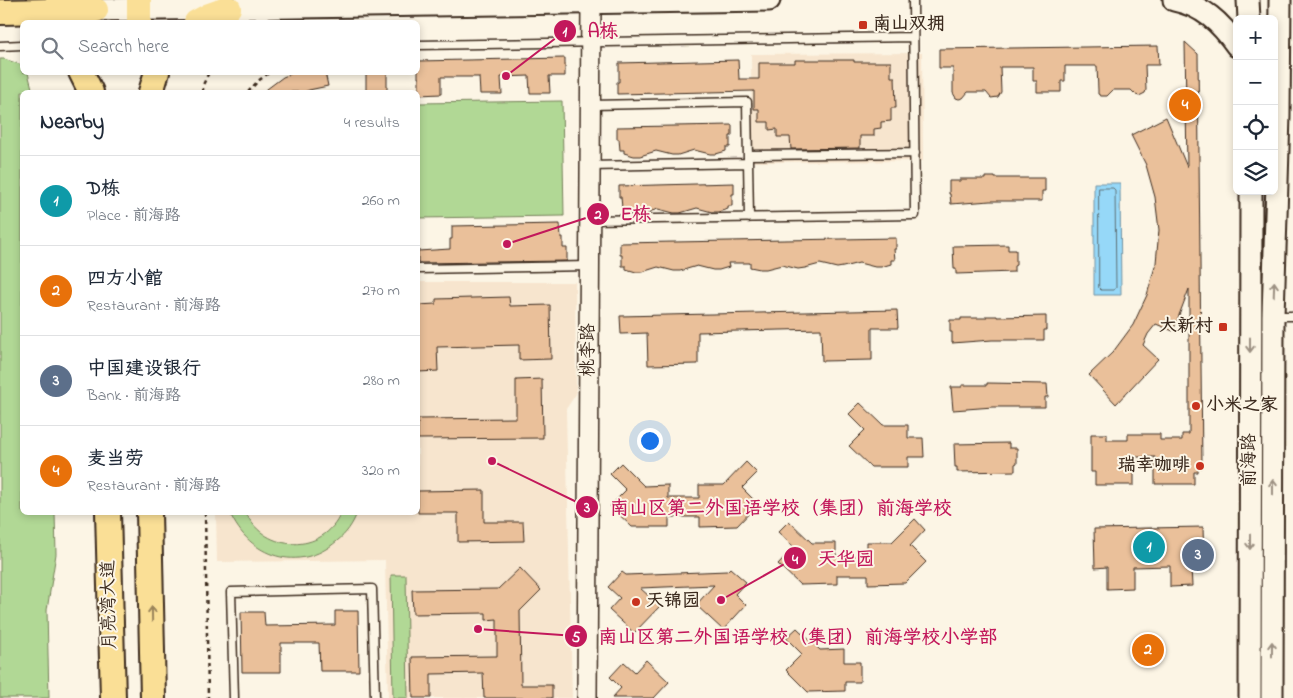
<!DOCTYPE html>
<html lang="en">
<head>
<meta charset="utf-8">
<style>
	:root { --surface:#fff; --page:#f6f6f7; --text:#1f2937; --muted:#747a83; --line:#e0e1e3; --accent:#ea580c }
	body { margin:0; font-family:"Indie Flower","LXGW WenKai TC",sans-serif; background:var(--page); color:var(--text) }
	.controls { position:absolute; right:15px; top:15px; display:grid; overflow:hidden; border-radius:8px; box-shadow:0 2px 8px #0003 }
	.controls button { width:45px; height:45px; display:grid; place-items:center; padding:0; border:0; border-bottom:1px solid var(--line); background:var(--surface); color:var(--text); font:25px sans-serif }
	.you { position:absolute; left:649px; top:440px; width:18px; height:18px; margin:-12px; border:4px solid #fff; border-radius:50%; background:#1a73e8; box-shadow:0 0 0 8px #1a73e833 }
	.badge { display:grid; place-items:center; width:32px; height:32px; border-radius:50%; background:var(--accent); color:#fff; font-size:16px; font-weight:700 }
	.pin { position:absolute; translate:-50% -50%; border:2px solid #fff; box-shadow:0 1px 5px #0006 }
	.list { margin:0; padding:0; list-style:none }
	h2 { display:flex; justify-content:space-between; align-items:center; height:65px; margin:0; padding:0 20px; font-size:21px }
	h2 small { font-size:16px; font-weight:400; color:var(--muted) }
	.list li { display:grid; grid-template-columns:32px 1fr auto; gap:15px; align-items:center; box-sizing:border-box; height:90px; padding:0 20px; border-top:1px solid var(--line) }
	.list b { display:block; font-size:19px; white-space:nowrap }
	.list p { margin:0; font-size:16px; white-space:nowrap; color:var(--muted) }
	.list em { font-size:16px; font-style:normal; color:var(--muted) }
	.icon { flex:none; width:28px; height:28px; fill:none; stroke:currentColor; stroke-width:2; stroke-linecap:round; stroke-linejoin:round }
	.map { position:relative; flex:none; width:1293px; height:698px; overflow:hidden }
	.search { position:absolute; background:var(--surface); box-shadow:0 2px 8px #0003; left:20px; top:20px; width:400px; height:55px; display:flex; align-items:center; gap:12px; box-sizing:border-box; padding:0 18px; border-radius:8px; color:var(--muted); font-size:19px }
	.panel { position:absolute; background:var(--surface); box-shadow:0 2px 8px #0003; left:20px; top:90px; width:400px; height:425px; border-radius:8px }
	.map>svg:first-child { display:block }
	.built { fill:#f7e5ce }
	.green { fill:#b1d895; stroke:#76815a }
	.water { fill:#96d8f8; stroke:#7292a1 }
	.lines { fill:none; stroke-linecap:round; stroke-linejoin:round }
	.shore { stroke:#5f7075; stroke-width:1 }
	.building { fill:#eac09a; stroke:#3b2a1e }
	.service-casing { stroke:#3b2a1e; stroke-width:11 }
	.tertiary-casing { stroke:#3b2a1e; stroke-width:22 }
	.secondary-casing { stroke:#3b2a1e; stroke-width:25 }
	.primary-casing { stroke:#3b2a1e; stroke-width:28 }
	.path { stroke:#3b2a1e; stroke-width:2.5; stroke-dasharray:4 4; stroke-linecap:butt }
	.service { stroke:#fcf5e5; stroke-width:8 }
	.tertiary { stroke:#fcf5e5; stroke-width:19 }
	.secondary { stroke:#fcf5e5; stroke-width:21 }
	.primary { stroke:#fadf96; stroke-width:24 }
	.oneway { stroke:#9c9082 }
	.oneway2 { stroke:#9a845a }
	.poi-dot { fill:#c8321e; stroke:#fcf5e5; stroke-width:2 }
	.labels { text-anchor:middle; dominant-baseline:central; stroke-width:4; stroke-linejoin:round; paint-order:stroke }
	.poi-label { font-size:18px; font-weight:bold; fill:#3b2a1e; stroke:#fcf5e5; text-anchor:start }
	.street-label { font-size:18px; fill:#3b2a1e; stroke:#fcf5e5 }
	.leader { fill:none; stroke:#c2185b; stroke-width:2 }
	.callout-dot { fill:#c2185b; stroke:#fcf5e5; stroke-width:2 }
	.mark-label { font-size:15px; text-anchor:middle; font-weight:bold; fill:#fff }
	.callout-label { font-size:19px; text-anchor:middle; font-weight:bold; fill:#c2185b; stroke:#fcf5e5; stroke-width:4; stroke-linejoin:round; paint-order:stroke }
</style>
</head>
<body>
<div class="map">
<svg width="1293" height="698" viewBox="0 0 1293 698">
	<rect width="100%" height="100%" fill="#fcf5e5"/>
	<filter id="ink" filterUnits="userSpaceOnUse"><feTurbulence type="fractalNoise" baseFrequency=".02" numOctaves="2"/><feDisplacementMap in="SourceGraphic" scale="10" xChannelSelector="R" yChannelSelector="G"/><feConvolveMatrix kernelMatrix="1 2 1 2 8 2 1 2 1" color-interpolation-filters="sRGB"/></filter>
	<g filter="url(#ink)">
		<path class="built" d="M922 53 923 161 752 162 751 54Z
			M418 282H575L576 394 566 409 572 698H388L385 560 217 562 216 513 418 512Z"/>
		<path class="green" d="M0 59H4L22 65V72L28 73 33 92H22V512L55 513 56 554 47 610 49 698H0Z
			M562 101 564 216 418 218V103Z
			M230 513H246C265 553 323 555 341 513H357C353 524 346 534 337 541 299 574 249 557 230 513Z
			M391 575H406L408 698H393Z"/>
		<path class="water" d="M1094 183H1120L1121 295H1094Z"/>
		<g class="lines">
			<path class="shore" d="M1099 188H1113L1115 190 1116 288 1113 290H1101L1099 288Z"/>
		</g>
		<path class="building" d="M1185 42 1198 54 1202 468H1198V472H1194V484H1155V457H1134V485H1095V472H1091V434H1107V440H1128V434H1160V440H1182V434H1189V289L1173 331 1156 324 1148 334 1143 345 1158 359 1116 404 1089 375 1113 352 1133 325 1147 295 1156 263 1159 230 1155 197 1146 165 1131 135 1166 117 1187 167Z
			M1158 46 1159 65H1145L1146 90 1145 93 1139 96 1136 95 1131 90H1113L1107 96H1101L1098 94V90L1097 66H1065V81H1061V92H1037V81H1033V67H1000L1001 92 998 97 991 98 986 92H968L963 98 959 99 956 98 953 93V68H939V49Z
			M565 58V76H549L550 93H530L529 76 501 77 502 94H480L479 77H441V94L419 95V78H418V61Z
			M738 60 739 79H759V63H795V60H854V62H891V77H895L896 108H891V121L881 122V128L874 129V136H860V148L791 149 790 137H777V129L769 130V122H759V109H754V91L617 94V82H619V63Z
			M295 72H325L328 86 309 90 304 92H263L283 77Z
			M366 72H387V92H366Z
			M732 125V136H730V147H726V151L716 154H710L694 150 678 155H672L656 151 640 156H634L624 153V150H620L619 139H617V127Z
			M985 177H995V178H1045V191H1042V201H990L951 204 950 194H949V181H960V179H985Z
			M734 183V194H732V206H728V209L718 212H712L697 208 680 213H674L658 209 643 214H635L626 211V208H622L621 197H619V186Z
			M560 224 561 237H563V248H567V261L418 263V251L450 249V239H452V226Z
			M896 238V249H894L895 260H891V264L881 267H875L859 263 843 267 837 268 820 264 805 268 798 269 782 265 766 269H760L750 267V263H728L729 267 719 270H713L697 266 680 271H674L658 267 642 272H636L626 269V266H622V255H620V243Z
			M1008 245V250H1016V265L1014 266V272L956 274V269H954L953 246Z
			M509 297 510 306 550 305 551 359 519 360V345L437 347 438 371 418 372V305L436 304V299Z
			M897 310 898 328H872V360L822 361 821 329 698 332V364L648 365 647 333 621 334 620 316Z
			M986 316H997V317L1046 316V330H1044V340H992L952 343V332H950V320H961V318H986Z
			M542 379 543 438 418 439V419L516 418V380Z
			M987 383 1047 384 1048 397H1045V407H993L953 410 951 387H962V385H987Z
			M860 403 883 425H908V438H923L924 457H908V467H871L849 446 865 430 849 414Z
			M1009 443V448H1017V463L1015 464V471L957 472V467H955L954 444Z
			M746 462 757 473 742 488 758 504 737 526 700 527V517H669V527H632L610 506 626 490 610 474 621 463 644 486 668 485V498H699V485H724Z
			M484 490V522H523L524 541 458 542V513H418V491Z
			M915 519 925 530 910 546 926 562 905 583 868 584V575H837V584L800 585 778 564 794 547 778 532 789 521 812 543H836V556L867 555V542H892Z
			M1203 527 1204 566H1191L1192 586 1170 587V566L1133 567V588L1107 589V567L1095 568 1094 529Z
			M520 568 541 590 520 611 521 685H552V698H484L483 673 431 674V698H413L412 657 497 656V619L486 620V613L413 614 412 590 498 589Z
			M730 568 746 582 735 594 746 605 723 630 696 605 714 585 640 588 660 606 634 633 609 610 620 598 608 587 622 572 626 575 727 571Z
			M335 611H358L359 671H320L319 643H281V672H242L241 612H264L265 626 335 625Z
			M797 628 820 650 844 649V662H860V682H845V691L808 692 786 670 802 654 786 638Z
			M646 660 669 682 654 698H612L621 688 610 677 624 662 635 672Z"/>
		<g class="lines">
			<defs>
				<path id="service" d="M418 45 913 37
					M0 46 22 45
					M591 105 747 102 749 218
					M748 155 915 153
					M590 166 748 163
					M590 220 915 215 913 0
					M418 269 590 266
					M1275 316H1293
					M234 698 231 592 372 589 375 698"/>
				<path id="tertiary" d="M587 698 591 2"/>
				<path id="secondary" d="M1174 0C1203 6 1220 22 1237 46
					M1248 0 1249 19
					M96 10 769 0
					M1250 698 1251 191
					M1272 698 1273 316 1279 115 1280 0"/>
				<path id="primary" d="M139 0V22
					M0 12 96 10
					M196 22 209 15 229 8
					M81 72 91 92
					M151 92 157 72
					M108 512 113 698
					M149 512 153 698"/>
			</defs>
			<use href="#service" class="service-casing"/>
			<use href="#tertiary" class="tertiary-casing"/>
			<use href="#secondary" class="secondary-casing"/>
			<use href="#primary" class="primary-casing"/>
			<path class="path" d="M203 92V85L209 72
				M248 92 258 81 270 72
				M205 512 208 698"/>
			<use href="#service" class="service"/>
			<use href="#tertiary" class="tertiary"/>
			<use href="#secondary" class="secondary"/>
			<use href="#primary" class="primary"/>
		</g>
		<defs><path id="oneway-shaft" d="M-6 0H5M1.5-3L5.5 0L1.5 3" fill="none" stroke-width="1.6" stroke-linecap="round" stroke-linejoin="round" transform="scale(1.25)"/></defs>
		<g class="oneway">
			<use href="#oneway-shaft" transform="translate(1274 289) rotate(-88)"/>
			<use href="#oneway-shaft" transform="translate(1250 345) rotate(90)"/>
			<use href="#oneway-shaft" transform="translate(1273 487) rotate(-90)"/>
			<use href="#oneway-shaft" transform="translate(1250 542) rotate(90)"/>
			<use href="#oneway-shaft" transform="translate(1272 649) rotate(-90)"/>
		</g>
		<use class="oneway2" href="#oneway-shaft" transform="translate(152 614) rotate(-91)"/>
	</g>
	<g class="poi-dot">
		<rect x="858" y="20" width="10" height="10" rx="2.5"/>
		<rect x="1218" y="322" width="10" height="10" rx="2.5"/>
		<circle cx="1196" cy="406" r="5"/>
		<circle cx="1200" cy="466" r="5"/>
		<circle cx="636" cy="602" r="5"/>
	</g>
	<g class="labels">
		<g class="poi-label">
			<text x="873" y="25">南山双拥</text>
			<text x="1213" y="327" text-anchor="end">大新村</text>
			<text x="1206" y="406">小米之家</text>
			<text x="1190" y="466" text-anchor="end">瑞幸咖啡</text>
			<text x="646" y="602">天锦园</text>
		</g>
		<g class="street-label">
			<text transform="translate(589 350) rotate(-90)">桃李路</text>
			<text transform="translate(1250 460) rotate(-90)">前海路</text>
			<text transform="translate(110 605) rotate(-91)">月亮湾大道</text>
		</g>
	</g>
	<path class="leader" d="M506 76L565 31M507 244L598 214M492 461L587 507M721 600L795 558M478 629L576 636"/>
	<g class="callout-dot">
		<circle cx="506" cy="76" r="5"/>
		<circle cx="507" cy="244" r="5"/>
		<circle cx="492" cy="461" r="5"/>
		<circle cx="721" cy="600" r="5"/>
		<circle cx="478" cy="629" r="5"/>
		<circle cx="565" cy="31" r="12"/>
		<circle cx="598" cy="214" r="12"/>
		<circle cx="587" cy="507" r="12"/>
		<circle cx="795" cy="558" r="12"/>
		<circle cx="576" cy="636" r="12"/>
	</g>
	<g class="mark-label">
		<text x="565" y="36">1</text>
		<text x="598" y="219">2</text>
		<text x="587" y="512">3</text>
		<text x="795" y="564">4</text>
		<text x="576" y="642">5</text>
	</g>
	<g class="callout-label">
		<text x="603" y="37">A栋</text>
		<text x="636" y="220">E栋</text>
		<text x="781" y="514">南山区第二外国语学校（集团）前海学校</text>
		<text x="846" y="565">天华园</text>
		<text x="798" y="643">南山区第二外国语学校（集团）前海学校小学部</text>
	</g>
</svg>
<div class="controls">
<button>+</button>
<button>−</button>
<button><svg class="icon" aria-label="locate" viewBox="0 0 24 24"><circle cx="12" cy="12" r="6"/><path d="M12 2v4M12 18v4M2 12h4M18 12h4"/></svg></button>
<button><svg class="icon" aria-label="layers" viewBox="0 0 24 24"><path d="M12 4l9 5-9 5-9-5zM3 14l9 5 9-5"/></svg></button>
</div>
<div class="you"></div>
<div class="pin badge" style="left:1149px;top:547px;background:#0f9aa8">1</div>
<div class="pin badge" style="left:1148px;top:650px;background:#e8710a">2</div>
<div class="pin badge" style="left:1198px;top:555px;background:#5c6f8a">3</div>
<div class="pin badge" style="left:1185px;top:105px;background:#e8710a">4</div>
<div class="search"><svg class="icon" aria-label="search" viewBox="0 0 24 24"><circle cx="10" cy="10" r="6"/><path d="M15 15l6 6"/></svg>Search here</div>
<section class="panel">
<h2>Nearby<small>4 results</small></h2>
<ul class="list">
<li><span class="badge" style="background:#0f9aa8">1</span><div><b>D栋</b><p>Place · 前海路</p></div><em>260 m</em></li>
<li><span class="badge" style="background:#e8710a">2</span><div><b>四方小館</b><p>Restaurant · 前海路</p></div><em>270 m</em></li>
<li><span class="badge" style="background:#5c6f8a">3</span><div><b>中国建设银行</b><p>Bank · 前海路</p></div><em>280 m</em></li>
<li><span class="badge" style="background:#e8710a">4</span><div><b>麦当劳</b><p>Restaurant · 前海路</p></div><em>320 m</em></li>
</ul>
</section>
</div>
</body>
</html>
